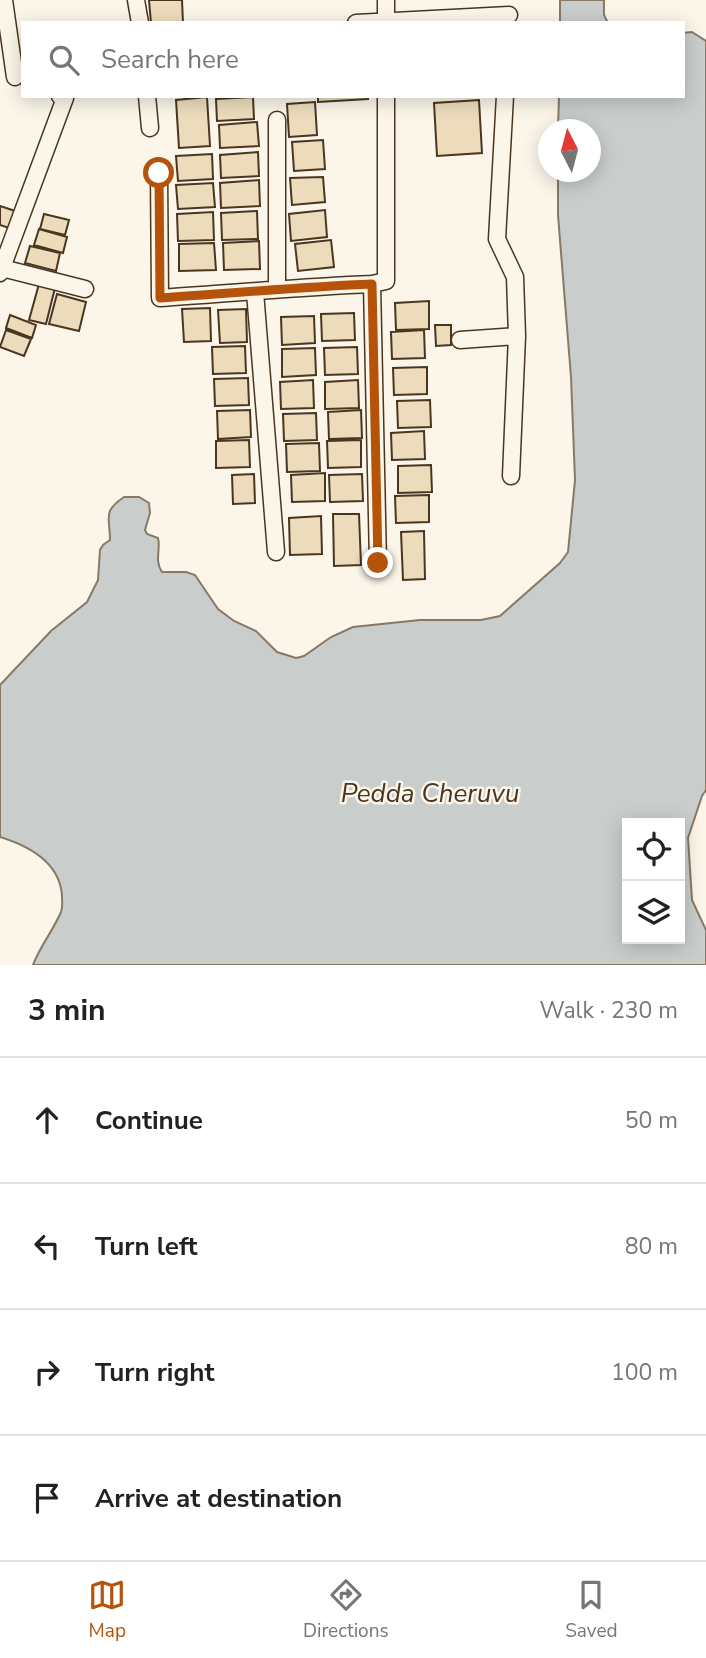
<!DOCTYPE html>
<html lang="en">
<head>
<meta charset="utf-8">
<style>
	:root { --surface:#fff; --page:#f6f6f6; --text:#222; --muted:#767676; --line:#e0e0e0; --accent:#b45309 }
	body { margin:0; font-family:"Nunito Sans",sans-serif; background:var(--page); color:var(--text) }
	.controls { position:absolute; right:21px; bottom:21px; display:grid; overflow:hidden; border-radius:0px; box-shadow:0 4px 18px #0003 }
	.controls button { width:63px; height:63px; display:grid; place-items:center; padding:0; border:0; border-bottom:2px solid var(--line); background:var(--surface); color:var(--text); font:35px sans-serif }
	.compass { position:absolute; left:538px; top:119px; width:63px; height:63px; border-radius:50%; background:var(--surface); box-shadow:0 4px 18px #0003; rotate:354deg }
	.stop { position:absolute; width:21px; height:21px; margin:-16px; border:5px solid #b45309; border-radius:50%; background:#fff }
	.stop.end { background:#b45309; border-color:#fff; box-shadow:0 2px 7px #0008 }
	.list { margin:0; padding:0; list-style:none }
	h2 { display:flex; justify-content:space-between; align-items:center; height:91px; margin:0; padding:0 28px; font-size:30px }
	h2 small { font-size:23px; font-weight:400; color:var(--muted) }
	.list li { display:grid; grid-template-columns:46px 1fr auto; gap:21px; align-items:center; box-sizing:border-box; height:126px; padding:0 28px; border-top:2px solid var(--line) }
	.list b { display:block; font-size:26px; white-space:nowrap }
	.list em { font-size:23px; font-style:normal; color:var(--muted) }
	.icon { flex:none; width:38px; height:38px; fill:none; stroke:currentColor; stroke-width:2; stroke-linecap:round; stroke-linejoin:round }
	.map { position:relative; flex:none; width:706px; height:965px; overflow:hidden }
	.search { position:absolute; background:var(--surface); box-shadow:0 4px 18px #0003; left:21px; right:21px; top:21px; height:77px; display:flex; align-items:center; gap:18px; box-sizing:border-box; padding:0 24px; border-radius:0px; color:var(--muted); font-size:26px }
	.sheet { height:595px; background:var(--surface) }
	nav { display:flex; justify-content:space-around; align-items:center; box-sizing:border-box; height:98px; border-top:2px solid var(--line); background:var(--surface); font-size:19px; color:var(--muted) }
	nav a { display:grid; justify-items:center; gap:4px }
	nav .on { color:var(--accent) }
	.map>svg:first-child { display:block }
	.water { fill:#c9cecd; stroke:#887966; stroke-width:2; fill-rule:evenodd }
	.building { fill:#ecdcbc; stroke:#4a3520; stroke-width:2 }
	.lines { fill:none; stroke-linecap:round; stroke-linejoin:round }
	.street-casing { stroke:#4a3520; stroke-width:19 }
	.street { stroke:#fbf6e9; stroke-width:16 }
	.route { stroke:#b45309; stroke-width:9 }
	.labels { text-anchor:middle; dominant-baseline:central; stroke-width:5; stroke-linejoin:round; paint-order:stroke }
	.water-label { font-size:26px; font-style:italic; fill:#4a3520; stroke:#fbf6e9 }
</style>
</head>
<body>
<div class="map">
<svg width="706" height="965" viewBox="0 0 706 965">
	<rect width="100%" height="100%" fill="#fbf6e9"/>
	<path class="water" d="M560 0H604V15L608 23H560Z
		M692 32 706 41V790L702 796 688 838 692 900 706 930V965H33C40 946 53 931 61 912 63 907 62 902 62 896 60 862 29 846 0 837V685L51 631 87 602 98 580 100 550 103 545 110 540C110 517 102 512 124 497H139L149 503 150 513 145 530 147 534 158 538C161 550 154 560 162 572H186L195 575 218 609 234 621 256 631 277 652 296 658 304 656 331 637 353 627 420 620H481L500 616 560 563 568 552 575 480 571 377 558 215V172H590V130L558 129 559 96H683V33ZM627 823H680V939H627Z"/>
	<path class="building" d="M149 0H182L183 23H151Z
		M318 96H368V99L318 102Z
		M207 97 210 146 179 148 176 100Z
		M253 97 254 119 217 121 216 99Z
		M479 100 482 153 437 156 434 103Z
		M315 102 317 135 289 137 287 104Z
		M257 122 259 146 220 148 219 125Z
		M323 140 325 169 294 171 292 142Z
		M258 152 259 176 221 178 220 155Z
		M212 154 213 179 178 181 176 156Z
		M323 177 325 202 292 205 290 178Z
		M259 180 260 206 221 208 220 183Z
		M213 183 215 207 178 209 176 185Z
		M0 206 15 211 9 228 0 225Z
		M325 210 327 237 291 241 289 214Z
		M257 211 258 239 222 240 221 213Z
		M213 212 214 240 178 241 177 214Z
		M44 214 69 220 65 235 40 229Z
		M39 229 67 237 63 253 34 245Z
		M331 240 334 267 298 271 295 244Z
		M259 241 260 269 224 270 223 243Z
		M214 243 216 270 179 271V244Z
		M30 246 60 253 56 271 25 263Z
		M39 284 55 288 46 324 29 320Z
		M57 294 86 302 79 331 49 324Z
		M429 301V329L396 330 395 303Z
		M210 308 211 341 184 342 182 309Z
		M246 309 247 342 220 343 218 310Z
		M354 313 355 340 322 341 321 314Z
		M10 315 36 325 32 338 6 328Z
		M314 316 315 343 282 345 281 317Z
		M435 325H451V345L436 346Z
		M6 330 31 339 24 356 0 347Z
		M424 330 425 358 392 359 391 332Z
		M245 346 246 373 213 374 212 347Z
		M357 347 358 374 325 375 324 348Z
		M315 348 316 375 282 377V349Z
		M427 367V394L394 395 393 368Z
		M248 378 249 405 215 406 214 379Z
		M313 380 314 408 281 409 280 382Z
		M358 380 359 408 325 409V382Z
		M430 400 431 427 398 428 397 401Z
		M250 410 251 437 218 439 217 411Z
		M361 410 362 438 329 439 328 412Z
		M316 413 317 440 284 441 283 414Z
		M424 431 425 459 392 460 391 433Z
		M249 440 250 467 216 468V441Z
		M361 440V467L328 468 327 441Z
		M319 443 320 471 287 472 286 444Z
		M431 465 432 492 398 493V466Z
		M325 473V501L292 502 291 475Z
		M254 474 255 503 233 504 232 475Z
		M362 474 363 501 330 502 329 475Z
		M429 495V522L396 523 395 496Z
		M333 514H359L361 565 334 566Z
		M321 516 322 554 290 555 289 518Z
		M424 531 425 579 403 580 401 532Z"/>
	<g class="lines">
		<defs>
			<path id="street" d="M4 0 15 77
				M136 0 140 23
				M386 0V23
				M356 23 509 15
				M147 96 150 128
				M505 96 497 239 515 277 517 336 511 476
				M159 173 160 298C231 293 301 287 372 284
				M2 268 85 289
				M0 273 65 98 60 96
				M277 288V120
				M255 292 276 552
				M460 340 517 336
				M378 563 372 284 386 281V96"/>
		</defs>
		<use href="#street" class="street-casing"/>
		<use href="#street" class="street"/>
	</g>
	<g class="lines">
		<path class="route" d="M159 173 160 298C231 293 301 287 372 284L378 563"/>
	</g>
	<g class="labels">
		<g class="water-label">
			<text x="430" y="793">Pedda Cheruvu</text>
		</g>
	</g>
</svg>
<div class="controls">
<button><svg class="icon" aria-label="locate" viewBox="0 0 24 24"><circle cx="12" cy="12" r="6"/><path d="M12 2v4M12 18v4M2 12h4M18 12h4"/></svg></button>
<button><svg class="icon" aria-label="layers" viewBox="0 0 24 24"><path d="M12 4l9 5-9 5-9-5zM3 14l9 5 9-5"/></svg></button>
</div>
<svg class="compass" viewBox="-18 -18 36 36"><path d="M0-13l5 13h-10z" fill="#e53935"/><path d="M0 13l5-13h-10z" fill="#767676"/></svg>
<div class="stop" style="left:159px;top:173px"></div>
<div class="stop end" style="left:378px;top:563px"></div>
<div class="search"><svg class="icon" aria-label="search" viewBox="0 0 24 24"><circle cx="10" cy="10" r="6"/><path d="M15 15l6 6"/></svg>Search here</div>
</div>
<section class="sheet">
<h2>3 min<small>Walk · 230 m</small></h2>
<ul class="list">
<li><svg class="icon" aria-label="ahead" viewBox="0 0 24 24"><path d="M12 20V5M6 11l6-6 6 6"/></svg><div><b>Continue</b></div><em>50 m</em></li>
<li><svg class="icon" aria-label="left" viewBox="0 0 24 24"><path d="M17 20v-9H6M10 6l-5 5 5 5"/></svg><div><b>Turn left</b></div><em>80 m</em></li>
<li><svg class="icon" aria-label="right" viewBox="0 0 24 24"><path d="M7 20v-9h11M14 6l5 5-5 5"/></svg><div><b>Turn right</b></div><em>100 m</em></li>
<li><svg class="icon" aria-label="arrive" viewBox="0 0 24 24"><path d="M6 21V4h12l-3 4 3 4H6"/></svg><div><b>Arrive at destination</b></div></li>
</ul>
</section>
<nav>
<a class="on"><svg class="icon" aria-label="map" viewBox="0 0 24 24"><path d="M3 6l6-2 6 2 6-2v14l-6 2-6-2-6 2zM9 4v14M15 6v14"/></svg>Map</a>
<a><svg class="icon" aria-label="directions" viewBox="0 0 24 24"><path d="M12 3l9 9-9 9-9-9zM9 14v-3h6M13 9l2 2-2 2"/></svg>Directions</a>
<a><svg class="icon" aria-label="saved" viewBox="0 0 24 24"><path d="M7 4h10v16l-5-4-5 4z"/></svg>Saved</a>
</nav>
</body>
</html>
